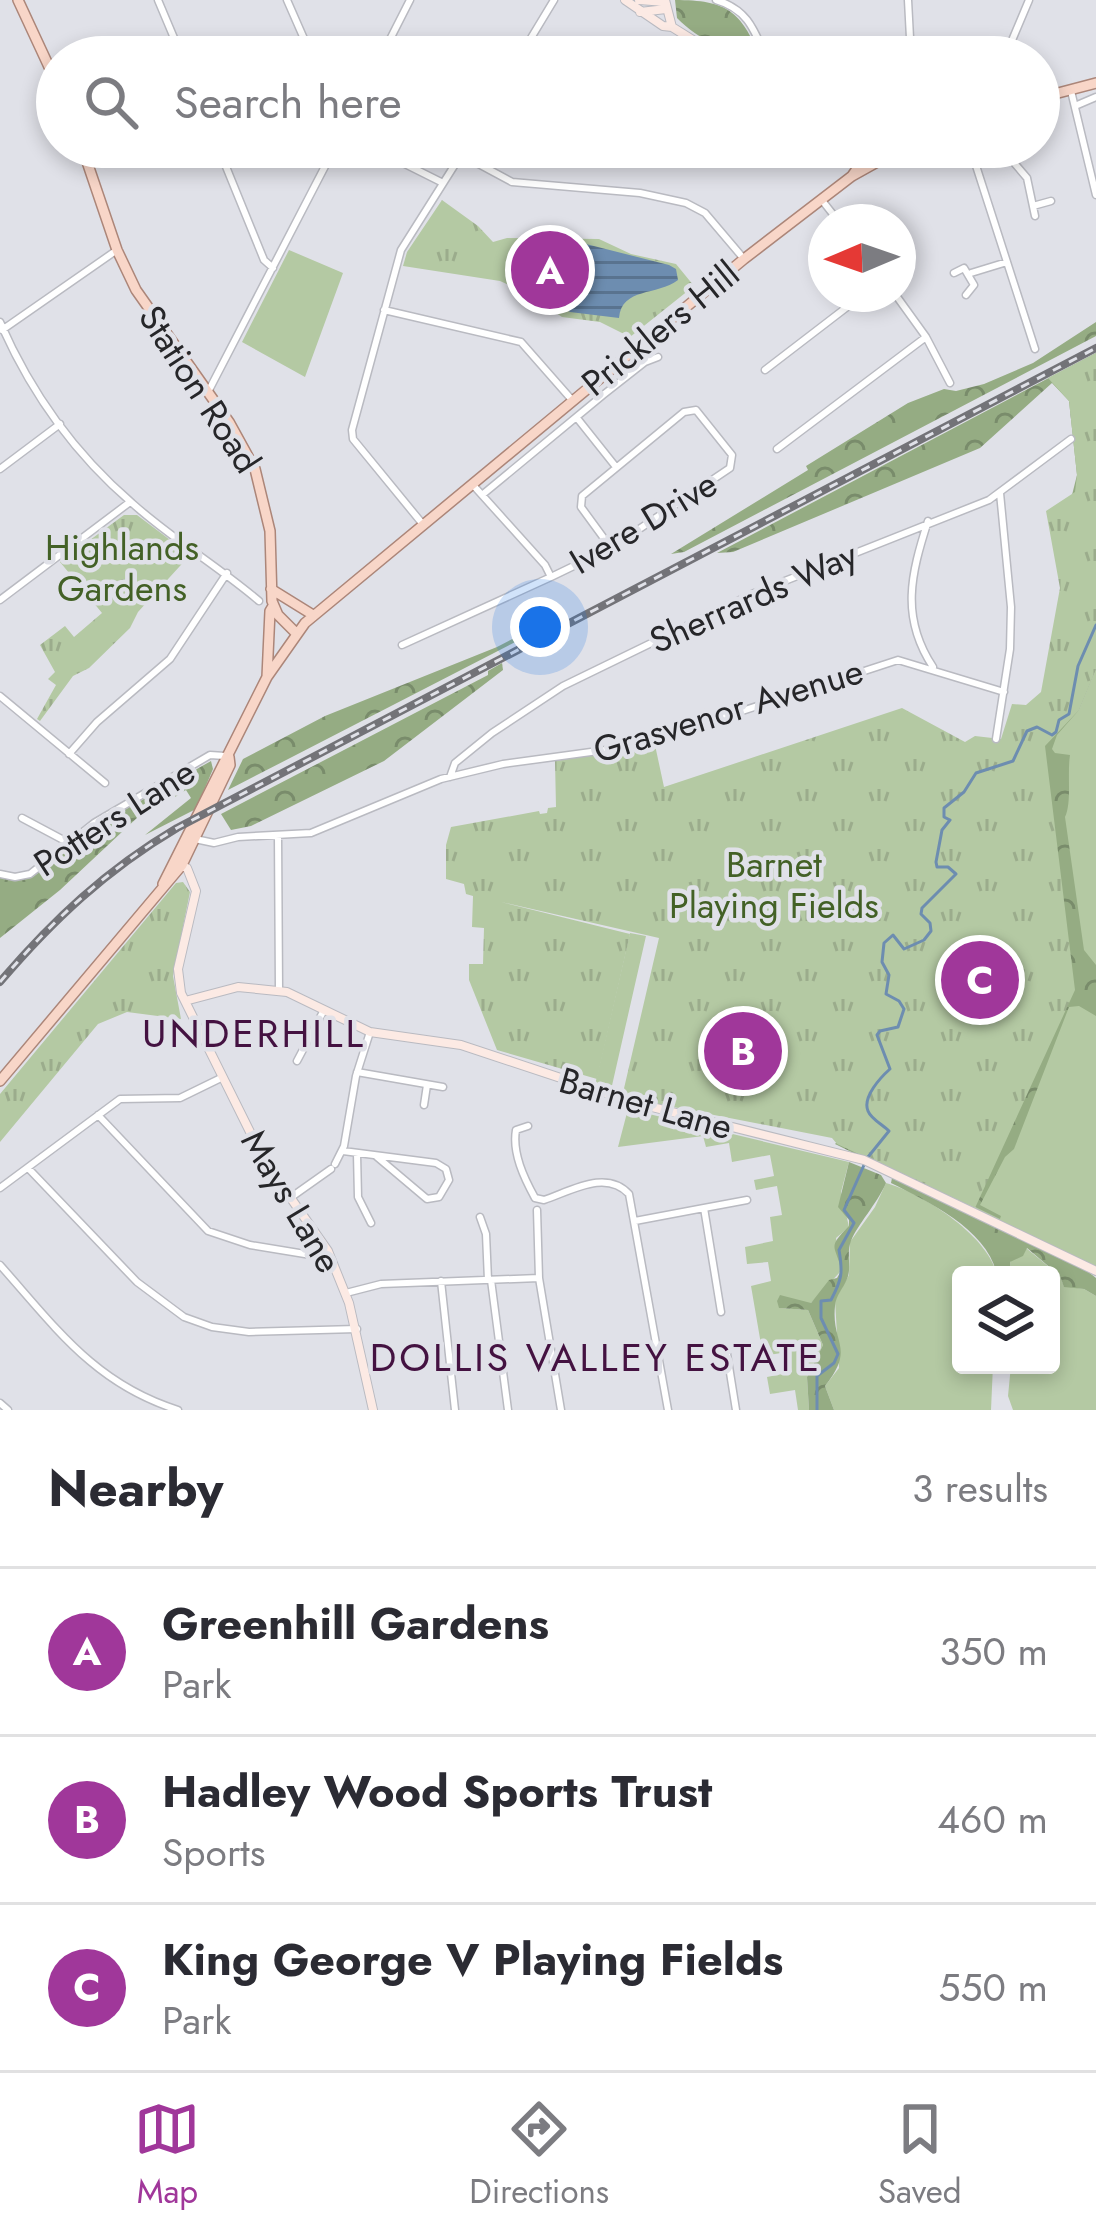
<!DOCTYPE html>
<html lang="en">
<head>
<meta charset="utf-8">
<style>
	:root { --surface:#fff; --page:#f2f2f3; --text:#2b2b33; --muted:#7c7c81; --line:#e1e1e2; --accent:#a0379a }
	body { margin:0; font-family:Jost,sans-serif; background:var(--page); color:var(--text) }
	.controls { position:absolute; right:36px; bottom:36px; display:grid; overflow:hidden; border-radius:12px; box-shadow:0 6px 18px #0003 }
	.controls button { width:108px; height:108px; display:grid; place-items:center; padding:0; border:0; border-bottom:3px solid var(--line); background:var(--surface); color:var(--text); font:60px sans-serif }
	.compass { position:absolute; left:808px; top:204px; width:108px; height:108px; border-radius:50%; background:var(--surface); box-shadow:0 6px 18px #0003; rotate:268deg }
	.you { position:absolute; left:540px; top:627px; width:42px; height:42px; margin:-30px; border:9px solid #fff; border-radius:50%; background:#1a73e8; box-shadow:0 0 0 18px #1a73e833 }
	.badge { display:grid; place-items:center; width:78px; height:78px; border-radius:50%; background:var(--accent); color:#fff; font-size:39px; font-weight:700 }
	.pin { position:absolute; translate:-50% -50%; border:6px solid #fff; box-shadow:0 3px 12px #0006 }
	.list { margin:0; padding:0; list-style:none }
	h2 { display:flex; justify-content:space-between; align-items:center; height:156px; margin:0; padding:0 48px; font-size:51px }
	h2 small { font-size:39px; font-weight:400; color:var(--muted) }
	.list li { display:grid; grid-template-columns:78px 1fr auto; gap:36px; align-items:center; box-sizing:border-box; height:168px; padding:0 48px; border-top:3px solid var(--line) }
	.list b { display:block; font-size:45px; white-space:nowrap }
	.list p { margin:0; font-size:39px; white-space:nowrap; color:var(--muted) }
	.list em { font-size:39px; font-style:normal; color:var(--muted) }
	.icon { flex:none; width:66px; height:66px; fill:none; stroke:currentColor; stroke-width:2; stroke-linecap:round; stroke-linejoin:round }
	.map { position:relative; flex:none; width:1096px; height:1410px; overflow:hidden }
	.search { position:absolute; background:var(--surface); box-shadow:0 6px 18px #0003; left:36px; right:36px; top:36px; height:132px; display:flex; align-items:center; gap:30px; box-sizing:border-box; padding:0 42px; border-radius:66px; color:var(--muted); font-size:45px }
	.sheet { height:660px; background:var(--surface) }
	nav { display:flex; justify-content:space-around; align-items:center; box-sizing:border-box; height:168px; border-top:3px solid var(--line); background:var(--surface); font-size:33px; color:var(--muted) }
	nav a { display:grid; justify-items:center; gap:6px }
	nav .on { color:var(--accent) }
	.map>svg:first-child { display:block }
	.grass { fill:#b4c9a3 }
	.forest { fill:url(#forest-crowns) }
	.park { fill:url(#park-tufts) }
	.water { fill:url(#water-rules) }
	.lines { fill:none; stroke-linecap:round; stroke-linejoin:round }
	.stream { stroke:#6d8db0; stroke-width:3 }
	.street-casing { stroke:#b9bac1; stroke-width:9 }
	.secondary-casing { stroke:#b9bac1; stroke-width:10 }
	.primary-casing { stroke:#ac8679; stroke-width:12 }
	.street { stroke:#fff; stroke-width:6 }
	.secondary { stroke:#fceae4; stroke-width:8 }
	.primary { stroke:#f8d6c8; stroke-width:9 }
	.rail-casing { stroke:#737378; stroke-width:8 }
	.rail { stroke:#e0e1e8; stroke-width:3; stroke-dasharray:9; stroke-linecap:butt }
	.labels { text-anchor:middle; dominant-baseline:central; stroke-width:9; stroke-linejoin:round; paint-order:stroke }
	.street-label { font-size:36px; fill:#262629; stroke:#e0e1e8 }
	.park-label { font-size:36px; fill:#436126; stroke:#e0e1e8 }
	.neighbourhood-label { font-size:39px; letter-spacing:3px; fill:#441241; stroke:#e0e1e8 }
</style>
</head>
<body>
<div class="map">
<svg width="1096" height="1410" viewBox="0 0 1096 1410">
	<defs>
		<pattern id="forest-crowns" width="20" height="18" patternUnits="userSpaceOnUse" patternTransform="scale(3)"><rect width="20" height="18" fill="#95ac83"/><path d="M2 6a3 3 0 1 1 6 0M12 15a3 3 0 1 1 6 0" fill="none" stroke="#798c6b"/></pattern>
		<pattern id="park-tufts" width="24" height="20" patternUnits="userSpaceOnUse" patternTransform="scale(3)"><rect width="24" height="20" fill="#b4c9a3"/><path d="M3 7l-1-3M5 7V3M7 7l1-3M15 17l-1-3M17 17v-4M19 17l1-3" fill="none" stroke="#9bac8c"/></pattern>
		<pattern id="water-rules" width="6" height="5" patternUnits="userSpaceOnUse" patternTransform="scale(3)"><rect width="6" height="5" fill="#6d8db0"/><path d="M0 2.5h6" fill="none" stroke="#59738f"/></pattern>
	</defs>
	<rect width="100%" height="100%" fill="#e0e1e8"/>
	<path class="grass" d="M289 250 343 273 305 377 242 342Z
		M1096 669V1268L1002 1225 975 1208 1075 989 1045 745 1079 710Z
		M630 933 646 936 611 1090 595 1085Z
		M628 1109 849 1162 841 1192 849 1227 836 1238 841 1271 811 1303 780 1308 808 1310 823 1345 807 1377 809 1410H798L795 1390 770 1394 767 1377 792 1372 787 1352 763 1356 751 1286 771 1281 768 1262 747 1264 745 1247 773 1241 770 1217 782 1215 777 1186 756 1190 754 1180 774 1176 770 1155 732 1162 729 1143 706 1147 703 1136 618 1147Z
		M886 1183C922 1193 989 1236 997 1275H961V1365H993L991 1410H834L825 1386 839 1368 835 1300 849 1275 850 1242 875 1207Z
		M1026 1248 1060 1276 1064 1286 1084 1289 1096 1296V1410H1013L1008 1396 1011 1365H1051V1275H1011L1010 1262Z"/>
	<path class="forest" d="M675 0C727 0 741 11 760 57 731 57 698 39 677 18Z
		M1096 322V336L684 552 671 554 808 470 806 466 908 403 944 389 956 391 984 384 1033 363Z
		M1096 353V518L1072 495 1077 475 1069 401 1052 383 980 448 733 552 717 553Z
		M552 618 554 622 228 790 243 759 325 716 497 647Z
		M502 663 503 670 384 761 251 826 231 830 221 814 488 675V671Z
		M1096 669 1079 710 1057 735 1052 749 1055 753 1070 755C1067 775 1072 802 1065 817L1084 950 1096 965V1016L1079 1006 1069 1007 1014 1149 1005 1157 980 1205 1001 1216 1000 1219 891 1166 888 1170 835 1144 866 1113 941 805Z
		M211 761 213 769 196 809 145 835 191 798 186 790 175 797 170 787 60 890 0 938V877L23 879 34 876 96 826Z
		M849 1162 881 1175 886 1183C877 1204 857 1225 851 1241 846 1253 852 1268 847 1279 843 1289 836 1295 835 1306 831 1344 856 1347 825 1386L834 1410H809L807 1377 823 1345 808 1310 779 1308 777 1301 780 1295 811 1303 829 1280 837 1278 841 1271C837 1245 825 1250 849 1226V1220L838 1207Z
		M892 1178 1086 1270 1096 1278V1296L1084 1289 1064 1287 1060 1276 1027 1248 1023 1256 1010 1262 1011 1275H997C988 1230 929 1202 891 1183Z"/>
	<path class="park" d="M442 200 478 226 493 242 507 238 599 239 631 254 676 264 694 286 630 337 600 322 562 317 525 292 500 281 403 266 407 252Z
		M1096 353V669L1079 710 1045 746 1075 990 975 1208 837 1144 832 1138 622 1097 659 938 501 902 630 934 597 1079 497 1050 469 980V964H483L484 928 472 927 473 896 466 894 464 884 446 879V845L451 827 539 811 540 814 547 813 548 808 556 807 555 761 655 745 664 787 902 708 965 742 975 736 1001 739 1012 704 1026 705 1041 692 1060 588 1046 511 1075 492 1077 475 1069 401 1048 378Z
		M124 515H137L190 555 138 612 130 628 89 668 73 676 40 721 37 719 56 685 48 679 55 672 40 645 65 626 74 637 102 613 60 562Z
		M183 882 190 892 173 976 181 1019 127 1012 98 1024 0 1142V1094L176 883Z"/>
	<path class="water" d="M582 243 669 265 676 269 678 280C657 296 622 287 619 318L570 312 535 285 532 260 544 245Z"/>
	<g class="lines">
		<path class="stream" d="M868 1157 889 1131C883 1125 871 1119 868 1111 862 1097 881 1077 890 1069L877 1035 880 1031 898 1027 904 1009 899 1001 886 994 889 975 882 962 884 943 893 935 904 949 924 940 931 931 930 923 921 914 922 908 956 874 948 867H937L936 862 942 830 950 820 944 817V808L964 792 976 773 1013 761 1027 731 1037 727 1052 735 1056 732 1059 720 1069 714 1078 666 1096 625
			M817 1410V1376L834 1363 838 1354 821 1318V1301L831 1300C842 1279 843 1273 839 1250L854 1223 844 1210 864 1165"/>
		<defs>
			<path id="street" d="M158 0 182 57
				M287 0 312 57
				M716 0C747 9 754 29 766 57
				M908 0 911 57
				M531 38 554 0
				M381 57 410 0
				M519 57 528 44
				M1005 57 1029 0
				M1071 91 1096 195
				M1075 106 1096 97
				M218 147 264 260 273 268
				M371 147 443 183
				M970 147 1035 349
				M1006 147 1010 158 1027 178 1035 216
				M462 155 512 182 640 193 686 203 705 213 744 259
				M821 199 839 222
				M1033 206 1051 201
				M954 273 964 268 974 285 966 295
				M971 273 1007 262
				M895 294 926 337 950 383
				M384 310 521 342 572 400
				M0 322C30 391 75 454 132 503 172 539 218 566 259 601
				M2 330 117 250
				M765 370 864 294
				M208 392 335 147
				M577 418 616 467
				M777 449 926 337
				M0 469 60 424
				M482 495 603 395 645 362 658 357
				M928 521C911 574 900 617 933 667
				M421 522 353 439 352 430 401 250 466 147
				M551 577 611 548 730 468 732 455 696 410 684 412 582 496 581 507 611 548
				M0 600 130 502
				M402 645 551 577 545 565 473 485
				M0 696 105 783
				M996 739 1010 649 1011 607 1000 493
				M69 754 97 722 170 659 227 573
				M450 777 455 763 492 733 563 686 752 594 989 500 1071 439
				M22 818 69 843
				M278 836 279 990
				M195 839 214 843 238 837 311 833 441 779 503 764 635 746 898 660 1004 692
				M0 874 15 877 30 874 94 823 210 755 225 756
				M297 1061 324 1010
				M357 1072 443 1087
				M424 1105 427 1085
				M98 1115 208 1231 250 1245 311 1255 328 1251
				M528 1126 516 1130C512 1153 524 1178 535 1198L544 1200C571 1191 606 1169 629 1194L668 1410
				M343 1151 436 1163 446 1169 449 1180 439 1197 427 1199 376 1156
				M357 1154 358 1197 371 1223
				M335 1164 344 1146 356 1076 370 1032
				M28 1168 137 1282 184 1317 212 1327 249 1332 357 1329
				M0 1188 120 1099 180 1098 221 1078
				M290 1198 331 1169
				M704 1208 747 1200
				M537 1210 539 1278 561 1410
				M480 1217 486 1234 488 1280
				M635 1221 704 1208 721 1312
				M0 1265C56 1328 95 1384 178 1410
				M491 1280 508 1410
				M441 1281 455 1410
				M346 1293 381 1284 539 1278
				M727 1354 736 1410
				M0 1403 8 1410"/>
			<path id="secondary" d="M625 0 663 26 672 27
				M639 0 665 2
				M665 0 672 27 720 57
				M640 12 666 9
				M177 865 187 868 196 891 178 969 181 993 264 1160 328 1251 349 1303 373 1410
				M185 1001 238 987 287 992 370 1032 461 1045 636 1103 864 1160 1096 1271"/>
			<path id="primary" d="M18 0 57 84
				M1039 98 1096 83
				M82 147 117 250 136 290 229 422 255 469 270 531 272 601 278 615 296 633
				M852 176 861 163 887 147
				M271 589 313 615
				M267 677 270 611 273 606
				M163 884 267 677 305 623 744 259 852 176 904 147
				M0 1081 182 865 230 765 229 757"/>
		</defs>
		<use href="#street" class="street-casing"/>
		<use href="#secondary" class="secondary-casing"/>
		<use href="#primary" class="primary-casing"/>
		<use href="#street" class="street"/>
		<use href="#secondary" class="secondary"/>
		<use href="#primary" class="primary"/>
		<defs>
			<path id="rail" d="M0 982C53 920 106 870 177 828L1096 348"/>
		</defs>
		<use href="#rail" class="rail-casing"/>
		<use href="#rail" class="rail"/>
	</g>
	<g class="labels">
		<g class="street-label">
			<text transform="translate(660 328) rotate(-39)">Pricklers Hill</text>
			<text transform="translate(200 389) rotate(57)">Station Road</text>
			<text transform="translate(643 522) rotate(-31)">Ivere Drive</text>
			<text transform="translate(753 597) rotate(-24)">Sherrards Way</text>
			<text transform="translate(728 710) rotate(-17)">Grasvenor Avenue</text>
			<text transform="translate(114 817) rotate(-33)">Potters Lane</text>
			<text transform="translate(646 1103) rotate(16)">Barnet Lane</text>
			<text transform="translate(292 1201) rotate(59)">Mays Lane</text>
		</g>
		<g class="park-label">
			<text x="122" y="547">Highlands<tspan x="122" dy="41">Gardens</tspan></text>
			<text x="774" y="864">Barnet<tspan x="774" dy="41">Playing Fields</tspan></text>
		</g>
		<g class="neighbourhood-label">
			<text x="254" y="1033">UNDERHILL</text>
			<text x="596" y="1357">DOLLIS VALLEY ESTATE</text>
		</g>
	</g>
</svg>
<div class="controls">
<button><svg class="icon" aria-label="layers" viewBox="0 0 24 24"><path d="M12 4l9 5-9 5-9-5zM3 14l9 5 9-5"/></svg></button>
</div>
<svg class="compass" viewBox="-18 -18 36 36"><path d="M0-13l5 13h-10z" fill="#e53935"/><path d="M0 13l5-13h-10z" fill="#7c7c81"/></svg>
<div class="you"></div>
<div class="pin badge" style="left:550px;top:270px">A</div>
<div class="pin badge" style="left:743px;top:1051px">B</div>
<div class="pin badge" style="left:980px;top:980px">C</div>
<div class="search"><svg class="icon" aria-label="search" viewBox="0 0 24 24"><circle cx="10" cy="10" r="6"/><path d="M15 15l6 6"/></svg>Search here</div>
</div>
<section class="sheet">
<h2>Nearby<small>3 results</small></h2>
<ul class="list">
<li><span class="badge">A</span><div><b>Greenhill Gardens</b><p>Park</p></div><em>350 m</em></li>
<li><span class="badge">B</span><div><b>Hadley Wood Sports Trust</b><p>Sports</p></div><em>460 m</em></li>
<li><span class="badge">C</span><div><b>King George V Playing Fields</b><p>Park</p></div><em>550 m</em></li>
</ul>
</section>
<nav>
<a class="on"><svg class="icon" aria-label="map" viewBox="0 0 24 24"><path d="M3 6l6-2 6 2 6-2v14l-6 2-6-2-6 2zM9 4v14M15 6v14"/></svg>Map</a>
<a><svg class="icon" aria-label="directions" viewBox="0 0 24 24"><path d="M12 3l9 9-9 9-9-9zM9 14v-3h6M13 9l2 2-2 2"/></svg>Directions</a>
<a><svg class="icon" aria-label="saved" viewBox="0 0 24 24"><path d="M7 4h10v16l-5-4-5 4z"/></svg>Saved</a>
</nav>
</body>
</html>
